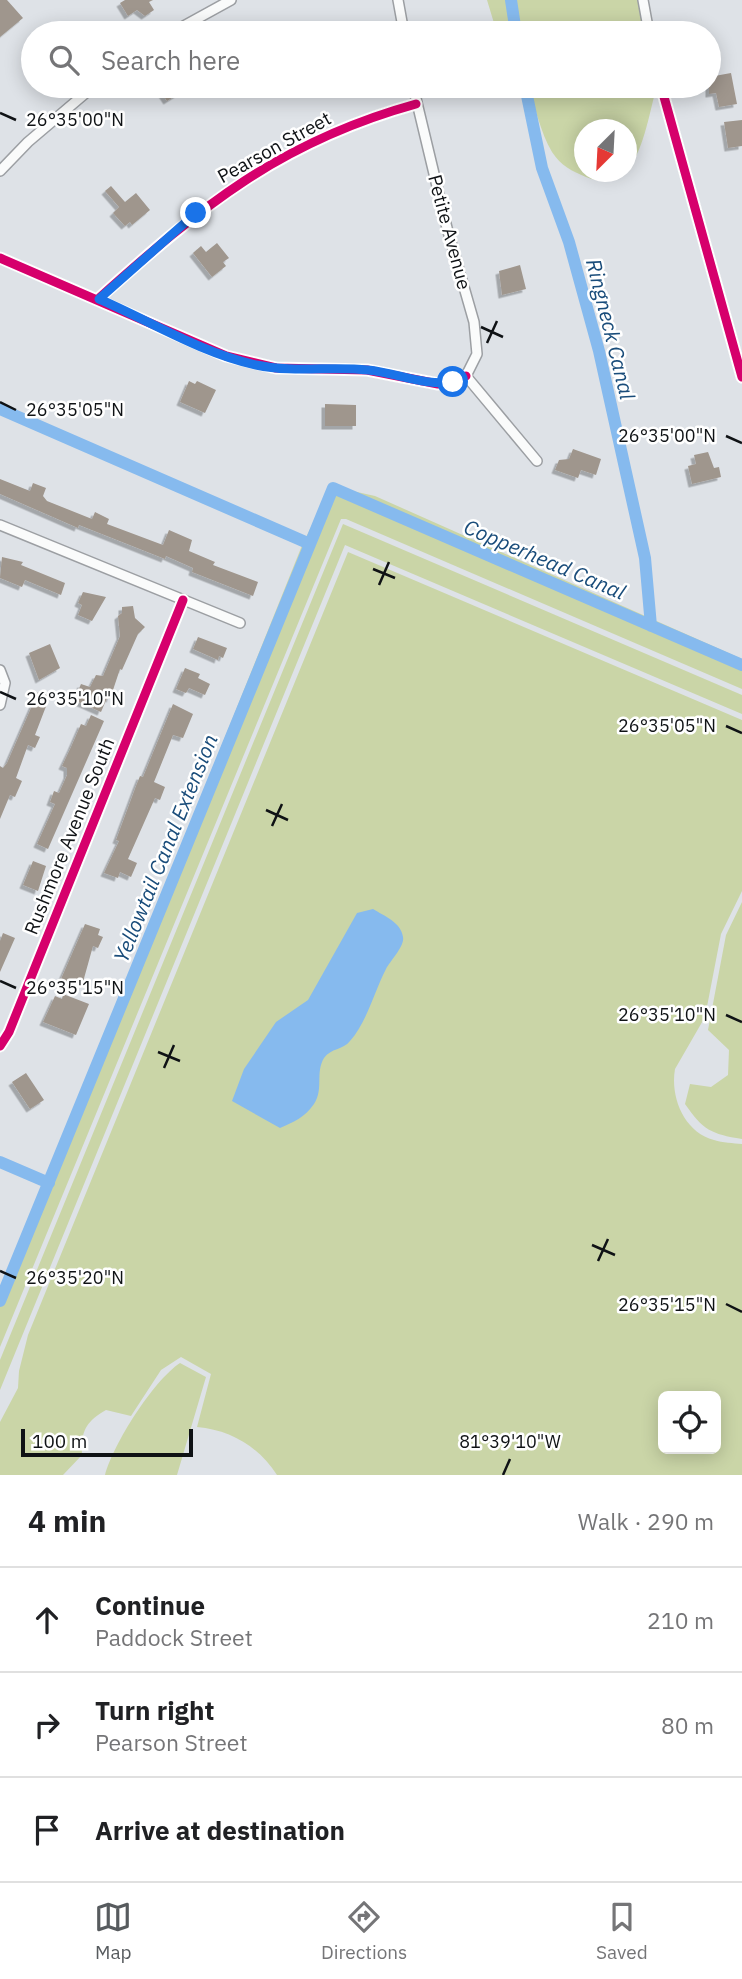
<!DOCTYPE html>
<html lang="en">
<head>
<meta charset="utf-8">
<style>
	:root { --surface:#fff; --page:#f2f2f2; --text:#202124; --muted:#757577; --line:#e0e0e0; --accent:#575b5e }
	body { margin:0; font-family:"IBM Plex Sans",sans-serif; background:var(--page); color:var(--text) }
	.controls { position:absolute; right:21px; bottom:21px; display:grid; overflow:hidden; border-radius:10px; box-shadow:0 4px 18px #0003 }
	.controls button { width:63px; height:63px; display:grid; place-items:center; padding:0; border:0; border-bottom:2px solid var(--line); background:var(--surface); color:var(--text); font:35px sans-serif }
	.compass { position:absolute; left:574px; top:119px; width:63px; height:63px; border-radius:50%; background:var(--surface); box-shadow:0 4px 18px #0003; rotate:204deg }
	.scale { position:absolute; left:21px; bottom:18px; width:172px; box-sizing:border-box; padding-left:7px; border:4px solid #0f1215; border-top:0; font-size:19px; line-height:24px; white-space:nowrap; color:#0f1215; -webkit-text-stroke:5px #fff; paint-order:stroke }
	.stop { position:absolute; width:21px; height:21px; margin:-16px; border:5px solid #1a73e8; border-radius:50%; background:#fff }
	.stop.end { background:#1a73e8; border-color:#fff; box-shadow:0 2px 7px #0008 }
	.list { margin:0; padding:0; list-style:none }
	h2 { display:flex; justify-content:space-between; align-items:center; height:91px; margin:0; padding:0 28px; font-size:30px }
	h2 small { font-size:23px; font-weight:400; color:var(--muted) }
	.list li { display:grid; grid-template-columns:46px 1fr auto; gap:21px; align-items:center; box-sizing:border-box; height:105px; padding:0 28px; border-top:2px solid var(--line) }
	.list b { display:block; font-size:26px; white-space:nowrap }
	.list p { margin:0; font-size:23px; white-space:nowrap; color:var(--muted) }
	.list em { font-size:23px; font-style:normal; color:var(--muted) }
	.icon { flex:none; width:38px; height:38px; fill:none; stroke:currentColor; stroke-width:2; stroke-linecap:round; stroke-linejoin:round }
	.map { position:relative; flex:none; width:742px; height:1475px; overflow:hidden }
	.search { position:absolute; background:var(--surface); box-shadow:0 4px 18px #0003; left:21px; right:21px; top:21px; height:77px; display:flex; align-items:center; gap:18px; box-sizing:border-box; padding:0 24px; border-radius:38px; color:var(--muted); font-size:26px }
	.sheet { height:406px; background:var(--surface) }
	nav { display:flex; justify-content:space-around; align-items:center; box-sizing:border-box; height:98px; border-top:2px solid var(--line); background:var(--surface); font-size:19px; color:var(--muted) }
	nav a { display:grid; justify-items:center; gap:4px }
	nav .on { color:var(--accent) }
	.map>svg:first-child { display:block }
	.green { fill:#cad5a7; fill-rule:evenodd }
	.water { fill:#86baee }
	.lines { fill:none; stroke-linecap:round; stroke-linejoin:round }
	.canal { stroke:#86baee; stroke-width:12 }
	.building { fill:#9f968d; filter:url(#shadow) }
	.minor-casing { stroke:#9c9fa3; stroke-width:12 }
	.minor { stroke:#fafbfb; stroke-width:9 }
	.cycleway-casing { stroke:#fff; stroke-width:13 }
	.cycleway { stroke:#d6006c; stroke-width:9 }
	.route { stroke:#1a73e8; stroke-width:9 }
	.ticks { fill:none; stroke:#0f1215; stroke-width:2.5 }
	.labels { text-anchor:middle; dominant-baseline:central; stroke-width:5; stroke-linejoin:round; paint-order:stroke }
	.street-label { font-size:19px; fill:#0f1215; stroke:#fff }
	.water-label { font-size:21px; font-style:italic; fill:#194c7a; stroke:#fff }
	.ticks-label { font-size:18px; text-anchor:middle; fill:#0f1215; stroke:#fff; stroke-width:5; stroke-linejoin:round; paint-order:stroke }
</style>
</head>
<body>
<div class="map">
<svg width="742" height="1475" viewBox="0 0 742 1475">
	<defs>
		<filter id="shadow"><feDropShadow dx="-3.5" dy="3.5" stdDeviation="0" flood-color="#0004"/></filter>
	</defs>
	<rect width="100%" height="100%" fill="#dee2e7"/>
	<path class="green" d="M487 0H644L650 33H497Z
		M527 86H657C646 121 640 199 586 177 572 171 561 166 552 152 540 132 536 107 527 86ZM584 130H626V172H584Z
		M339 488 375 496 742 659V689L346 519H341L0 1347V1297L303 543 327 496Z
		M343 524 742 695V714L345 545 0 1390V1360Z
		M348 552 742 720V891L721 934 705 1017 675 1069C670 1097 684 1132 714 1140 723 1143 733 1143 742 1144V1475H277C259 1447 231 1430 197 1427L211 1374 181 1357 161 1370 131 1416 106 1410C85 1422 81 1432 82 1455L63 1475H0V1422L18 1388 19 1371 28 1335ZM663 1396H716V1449H663Z
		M742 902V1139C711 1134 703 1130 685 1104L690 1084 711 1087 728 1075 729 1050 708 1030 726 935Z
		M180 1363 206 1377 177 1475H105C114 1443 153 1381 180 1363Z"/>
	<path class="water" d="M373 909C384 916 401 922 403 937 405 946 390 961 386 969 374 992 367 1022 350 1041 343 1050 331 1048 324 1058 315 1073 324 1089 314 1104 305 1117 294 1122 280 1128L232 1101 244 1069 276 1022 308 1000 357 913Z"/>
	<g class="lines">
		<path class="canal" d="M511 0 516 33
			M525 86 542 168 569 242 599 351 645 558 651 626
			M0 409 310 544
			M0 1162 49 1183
			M0 1301 333 488 742 665"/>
	</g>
	<path class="building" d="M0 0H7L23 18 0 37Z
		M125 0H153L149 2 154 10 145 16 137 10 128 16 120 3Z
		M731 73 737 104 719 107 716 93 709 94V77Z
		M157 86H191L167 101Z
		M742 120V146L728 148 724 122Z
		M111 186 125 202 136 193 150 210 132 225 130 222 125 226 113 213 119 207 105 191Z
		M217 243 229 258 223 262 226 266 212 277 193 253 201 246 206 252Z
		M520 265 526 289 502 295 499 271Z
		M189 381 195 384 197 381 216 390 205 413 180 402Z
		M325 404 356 405V426H325Z
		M573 449 601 459 596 475 581 470 578 478 555 470 559 460 569 459Z
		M708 452 714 468 719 467 721 477 692 484 688 466 696 464 694 455Z
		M0 479 30 491 33 483 46 488 43 496 47 501 92 519 95 512 109 519 107 524 163 545 169 530 192 540 189 551 215 562 213 565 258 582 253 596 192 572 193 568 166 556 165 559 79 525 78 528 0 494Z
		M2 557 23 562 21 565 65 583 61 595 25 580 22 587 0 578Z
		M83 592 106 597 92 621 78 615 82 605 78 603Z
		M133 606 135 618 145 627 138 634 122 670 120 669 110 699 107 698 101 712 74 700 81 684 90 687 96 675 103 676 120 636 118 616 122 613V607Z
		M198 637 227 648 223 658 219 656 218 660 193 649Z
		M50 644 60 668 39 680 29 653Z
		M185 668 200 674 198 678 210 684 205 695 189 688 186 693 176 689Z
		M38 692 50 696 35 735 40 737 35 748 28 745 16 778 22 781 15 797 10 795 0 819V766L3 768 7 763Z
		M173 704 193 714 183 738 173 735 154 782 165 787 160 800 155 798 128 859 137 863 131 877 120 872 118 878 104 873 119 841 116 840 136 786 140 776 143 777Z
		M91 715 104 721 48 849 37 844 55 804 50 802 54 791 59 793 67 775V768L62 766 71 747 81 724 86 726Z
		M33 861 46 866 38 891 23 885Z
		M85 924 100 929 98 935 103 937 98 948 93 946 83 982 77 979 74 984 61 979Z
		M3 933 15 938 0 972V941Z
		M63 994 89 1004 76 1035 43 1022 55 996 62 999Z
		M26 1073 44 1100 30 1109 12 1082Z"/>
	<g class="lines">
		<defs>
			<path id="minor" d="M398 0 404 33
				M643 0 649 33
				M171 33 231 0
				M413 86 447 228 474 322 477 354 466 376
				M661 86 742 377
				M0 171 28 142 94 86
				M0 258 226 356 276 368 367 370 438 384 466 376
				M98 299C202 206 279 142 416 104
				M466 376 537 461
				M0 525 240 623
				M0 670 5 683 0 705
				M0 1046 9 1032 183 600"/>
		</defs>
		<use href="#minor" class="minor-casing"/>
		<use href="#minor" class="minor"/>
		<defs>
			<path id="cycleway" d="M661 86 742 377
				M0 258 226 356 276 368 367 370 438 384 466 376
				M98 299C202 206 279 142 416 104
				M0 1046 9 1032 183 600"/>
		</defs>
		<use href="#cycleway" class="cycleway-casing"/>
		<use href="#cycleway" class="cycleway"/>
	</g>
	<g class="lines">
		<path class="route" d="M196 213 99 299C150 321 201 353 256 365 294 373 331 366 368 370 397 373 424 386 453 382"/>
	</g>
	<path class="ticks" d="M0 113 16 120M481 327 503 337M487 343 497 321M0 402 16 410M726 436 742 443M373 569 395 578M379 585 389 562M0 692 16 699M726 726 742 733M266 810 288 820M272 826 282 804M0 981 16 988M726 1015 742 1022M158 1052 180 1061M164 1068 174 1045M592 1245 615 1255M598 1261 608 1239M0 1271 16 1278M726 1304 742 1312M503 1475 510 1459"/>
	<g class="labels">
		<g class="street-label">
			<text transform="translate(274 147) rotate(-29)">Pearson Street</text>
			<text transform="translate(450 232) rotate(75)">Petite Avenue</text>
			<text transform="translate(69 836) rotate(-68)">Rushmore Avenue South</text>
		</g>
		<g class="water-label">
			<text transform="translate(611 329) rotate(76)">Ringneck Canal</text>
			<text transform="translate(545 559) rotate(23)">Copperhead Canal</text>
			<text transform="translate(165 848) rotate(-68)">Yellowtail Canal Extension</text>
		</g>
	</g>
	<g class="ticks-label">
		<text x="75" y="126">26°35'00"N</text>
		<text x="75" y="416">26°35'05"N</text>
		<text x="667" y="442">26°35'00"N</text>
		<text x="75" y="705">26°35'10"N</text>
		<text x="667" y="732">26°35'05"N</text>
		<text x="75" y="994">26°35'15"N</text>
		<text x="667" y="1021">26°35'10"N</text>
		<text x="75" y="1284">26°35'20"N</text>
		<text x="667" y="1311">26°35'15"N</text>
		<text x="510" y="1448">81°39'10"W</text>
	</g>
</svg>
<div class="controls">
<button><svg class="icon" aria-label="locate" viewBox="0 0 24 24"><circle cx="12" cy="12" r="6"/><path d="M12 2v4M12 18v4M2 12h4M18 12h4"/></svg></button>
</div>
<svg class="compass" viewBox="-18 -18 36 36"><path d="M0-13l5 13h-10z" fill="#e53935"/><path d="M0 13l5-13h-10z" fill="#757577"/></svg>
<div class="scale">100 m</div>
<div class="stop" style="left:453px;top:382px"></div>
<div class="stop end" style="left:196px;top:213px"></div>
<div class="search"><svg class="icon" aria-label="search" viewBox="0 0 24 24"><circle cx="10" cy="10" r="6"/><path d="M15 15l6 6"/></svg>Search here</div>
</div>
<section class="sheet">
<h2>4 min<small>Walk · 290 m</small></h2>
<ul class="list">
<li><svg class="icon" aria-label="ahead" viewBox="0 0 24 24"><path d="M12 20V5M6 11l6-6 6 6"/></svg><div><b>Continue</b><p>Paddock Street</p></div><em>210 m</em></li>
<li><svg class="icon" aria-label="right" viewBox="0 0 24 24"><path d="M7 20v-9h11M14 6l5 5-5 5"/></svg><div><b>Turn right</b><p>Pearson Street</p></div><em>80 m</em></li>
<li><svg class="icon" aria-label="arrive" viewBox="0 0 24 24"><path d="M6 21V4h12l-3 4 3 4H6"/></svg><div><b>Arrive at destination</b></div></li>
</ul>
</section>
<nav>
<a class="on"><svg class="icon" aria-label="map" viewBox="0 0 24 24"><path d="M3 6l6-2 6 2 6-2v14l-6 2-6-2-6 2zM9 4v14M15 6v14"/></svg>Map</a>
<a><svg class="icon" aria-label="directions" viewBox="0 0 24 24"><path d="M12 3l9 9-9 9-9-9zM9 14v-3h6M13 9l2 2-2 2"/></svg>Directions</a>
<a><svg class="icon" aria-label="saved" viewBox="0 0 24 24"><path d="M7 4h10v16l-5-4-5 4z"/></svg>Saved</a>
</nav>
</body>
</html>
